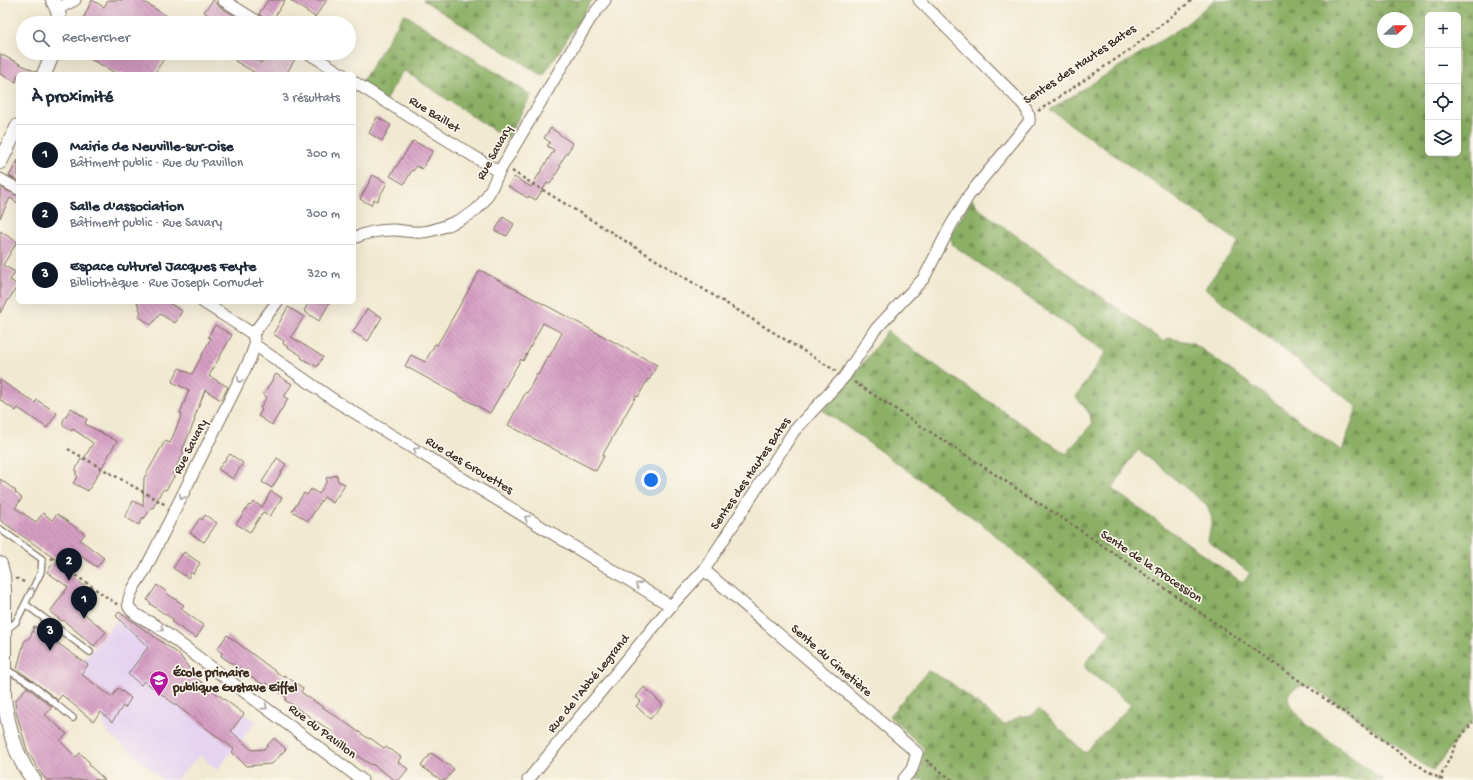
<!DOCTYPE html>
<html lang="fr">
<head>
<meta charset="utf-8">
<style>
	:root { --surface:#fff; --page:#f6f6f7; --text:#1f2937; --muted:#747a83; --line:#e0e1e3; --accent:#111827 }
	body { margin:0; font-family:"Gochi Hand",sans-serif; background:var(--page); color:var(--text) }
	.controls { position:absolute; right:12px; top:12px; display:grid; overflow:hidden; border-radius:6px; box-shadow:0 4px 16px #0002 }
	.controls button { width:36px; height:36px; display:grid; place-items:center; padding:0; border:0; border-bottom:1px solid var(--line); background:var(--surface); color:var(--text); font:20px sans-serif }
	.compass { position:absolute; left:1377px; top:12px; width:36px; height:36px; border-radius:50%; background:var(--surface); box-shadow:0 4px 16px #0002; rotate:69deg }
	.you { position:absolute; left:651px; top:480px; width:14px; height:14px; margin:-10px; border:3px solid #fff; border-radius:50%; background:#1a73e8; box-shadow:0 0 0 6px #1a73e833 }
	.badge { display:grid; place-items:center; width:26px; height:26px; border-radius:50%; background:var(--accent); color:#fff; font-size:13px; font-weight:700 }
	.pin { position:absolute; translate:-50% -33px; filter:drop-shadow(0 1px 2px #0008) }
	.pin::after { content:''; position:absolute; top:21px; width:14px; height:12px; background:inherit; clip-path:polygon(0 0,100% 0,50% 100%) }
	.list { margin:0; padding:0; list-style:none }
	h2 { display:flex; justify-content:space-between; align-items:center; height:52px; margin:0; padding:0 16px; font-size:17px }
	h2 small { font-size:13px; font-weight:400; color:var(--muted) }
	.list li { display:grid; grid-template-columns:26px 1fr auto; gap:12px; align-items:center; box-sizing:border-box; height:60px; padding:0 16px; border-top:1px solid var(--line) }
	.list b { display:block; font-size:15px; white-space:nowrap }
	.list p { margin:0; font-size:13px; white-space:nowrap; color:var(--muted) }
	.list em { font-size:13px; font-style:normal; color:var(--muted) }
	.icon { flex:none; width:22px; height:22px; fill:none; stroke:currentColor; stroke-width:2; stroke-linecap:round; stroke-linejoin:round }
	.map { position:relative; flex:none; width:1473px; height:780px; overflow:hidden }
	.search { position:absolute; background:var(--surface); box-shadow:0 4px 16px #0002; left:16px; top:16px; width:340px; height:44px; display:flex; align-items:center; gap:10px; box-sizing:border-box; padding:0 14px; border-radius:22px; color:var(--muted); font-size:15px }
	.panel { position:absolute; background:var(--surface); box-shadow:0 4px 16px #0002; left:16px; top:72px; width:340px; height:232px; border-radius:6px }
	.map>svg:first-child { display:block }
	.built { fill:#e5d3f1 }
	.forest { fill:url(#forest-firs); stroke:#636d42; fill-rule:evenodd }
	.building { fill:url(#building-back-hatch) }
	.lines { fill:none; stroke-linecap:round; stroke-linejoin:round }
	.service-casing { stroke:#7b6d5d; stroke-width:8 }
	.minor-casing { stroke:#7b6d5d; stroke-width:13 }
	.tertiary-casing { stroke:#7b6d5d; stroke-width:16 }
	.path { stroke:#7b6d5d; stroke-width:2.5; stroke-dasharray:3 3; stroke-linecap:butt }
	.service { stroke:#fff; stroke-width:5.5 }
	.minor { stroke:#fff; stroke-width:11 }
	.tertiary { stroke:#fff; stroke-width:14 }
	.oneway { stroke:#a79f9a }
	.labels { text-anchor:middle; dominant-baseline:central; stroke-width:3.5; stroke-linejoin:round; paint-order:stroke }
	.street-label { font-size:13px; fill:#3b2a1e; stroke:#fbf7ec }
	.poi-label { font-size:13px; font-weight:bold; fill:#3b2a1e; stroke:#fbf7ec; text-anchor:start }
</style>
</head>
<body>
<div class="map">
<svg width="1473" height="780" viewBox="0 0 1473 780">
	<defs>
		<pattern id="forest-firs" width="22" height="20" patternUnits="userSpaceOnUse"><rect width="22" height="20" fill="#8bb065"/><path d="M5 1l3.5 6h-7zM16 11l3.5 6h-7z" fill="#738f53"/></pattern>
		<pattern id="building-back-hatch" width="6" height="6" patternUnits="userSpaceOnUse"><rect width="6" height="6" fill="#d59dc3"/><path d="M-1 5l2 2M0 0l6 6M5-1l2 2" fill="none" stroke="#ae809e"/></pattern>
	</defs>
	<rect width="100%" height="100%" fill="#fbf7ec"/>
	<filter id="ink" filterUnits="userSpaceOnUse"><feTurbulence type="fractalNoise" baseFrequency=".025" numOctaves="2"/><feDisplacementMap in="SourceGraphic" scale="8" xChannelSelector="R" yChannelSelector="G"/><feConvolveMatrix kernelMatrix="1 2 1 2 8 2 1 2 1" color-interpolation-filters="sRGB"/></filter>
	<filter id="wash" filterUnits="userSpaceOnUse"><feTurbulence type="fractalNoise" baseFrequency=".012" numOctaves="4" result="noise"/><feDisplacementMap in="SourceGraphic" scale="16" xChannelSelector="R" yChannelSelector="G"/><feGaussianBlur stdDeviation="0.9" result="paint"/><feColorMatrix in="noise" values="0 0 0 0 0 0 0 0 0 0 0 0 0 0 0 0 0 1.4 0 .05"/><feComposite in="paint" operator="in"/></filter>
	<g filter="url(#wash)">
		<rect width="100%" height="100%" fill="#f1ead2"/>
		<path class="built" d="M121 613 179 654 196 678 244 714 256 721 217 770 200 755 176 780H163L106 731 101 712 81 674 88 666 82 661 95 647 118 619Z"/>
		<path class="forest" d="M423 0H592L543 76Z
			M1214 0H1473V719L1432 771 1314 687C1302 685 1296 685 1288 695L1289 703 1305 724 1384 780H913L921 770 924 748 889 716 928 671 950 682 1004 725 1021 716H1031L1039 709 1085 753 1131 705 1086 669 1085 666 1087 661 1110 632 979 522 823 410 841 393 888 330 891 335 1066 454 1092 424 1090 414 1076 397 1106 352 953 245 950 236 972 199 979 209 1164 342 1168 338 1193 343 1342 451 1357 407 1205 288 1239 242 1050 110 1184 26ZM1428 15H1458V153H1428ZM1383 18H1407V42H1383ZM1139 450 1207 505 1212 519 1208 541 1250 573 1243 583 1112 489 1133 456Z
			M404 14 531 95 507 139 403 70 385 101 360 85Z"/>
		<g id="blocks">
			<path class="building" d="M92 0 104 7 108 0H141L178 23H81Z
				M213 0 219 6 247 23H222L204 12Z
				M268 0H285L271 23H267L266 19 259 14Z
				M290 0H327L315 17Z
				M80 53H168L154 74H117Z
				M240 53H246L261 63 268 53H299L286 74H253L254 72 235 61Z
				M0 54 36 72V74H18L16 82 0 74Z
				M377 117 391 125 382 141 369 133Z
				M551 128 573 144 559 165 561 166 550 184 547 183 536 200 529 196 528 198 508 186 514 177 531 187 554 150 547 146 550 142 544 138Z
				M413 141 433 151 422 169 417 166 413 171 412 170 404 184 390 176Z
				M18 160V181L9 176Z
				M373 175 387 183 377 201 374 199 371 205 360 199Z
				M2 188 18 196V203L10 198 0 218V191Z
				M503 217 514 224 507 236 495 231Z
				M0 231 17 242 3 265 15 272 10 280 18 285 0 313Z
				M480 270 657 365 649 380 648 379 638 397 636 396 602 456H604L596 471 508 425 526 392 527 393 537 374 538 375 548 356 549 357 562 333 543 323 523 361 521 359 490 413 405 366 411 355 425 362 435 344 437 345 448 326Z
				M137 302H167L182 311 175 323 160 314 151 325 138 316 141 313Z
				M309 302H330L319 321 304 311Z
				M288 307 304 317 291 337 323 357 317 367 301 358 302 356 283 344 284 341 273 334Z
				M367 309 382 317 368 341 353 332Z
				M215 325 232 335 209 376 228 387 221 400 205 390 194 419 195 420 182 451 184 452 172 474 175 475 166 490 164 489 160 494 153 508 152 507 143 520V517L139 525 125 517 133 501 143 506 144 478 165 441 170 443 182 414 180 413 189 390 172 382 179 368 192 374 211 338 208 337Z
				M276 374 292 384 284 397 288 399 272 425 258 416 262 410 260 408 267 397 263 395Z
				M0 380 35 403 37 400 57 413 47 428 18 408 16 411 0 400Z
				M71 408 87 419 85 424 117 441 88 491 73 483 78 476 75 474 77 472 75 471 81 459 83 460 93 443 73 429 72 431 63 425V421Z
				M230 454 243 463 233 479 218 469Z
				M277 458 286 464 272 488 262 482Z
				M337 475 338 481 345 484 333 503 324 497 308 521 292 511 304 493 307 495 311 489 319 494 327 481 326 478Z
				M0 479 16 491 15 492 22 498 15 508 36 522 43 513 52 520 57 514 85 534 80 540 104 558 97 567 70 548 58 561 0 520Z
				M271 491 282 498 270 516 263 512 250 532 236 524 249 505 250 506 254 502 262 507Z
				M205 515 217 523 204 542 190 533 200 518 202 520Z
				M184 552 200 563 193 574 191 572 188 578 173 568Z
				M53 563 90 590 75 606 106 632 94 646 63 620 62 621 50 612 68 587 47 572Z
				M157 585 167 592 166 593 184 605 181 609 204 626 196 638 172 622 174 620 150 604 151 603 147 600Z
				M119 612 179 654 196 678 244 714 231 731 252 750 264 749 274 738 286 749 272 764 246 766 232 752 234 749 144 681 141 685 128 674 148 647 116 616Z
				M34 626 88 665 81 674 112 697 118 688 131 698 125 708 123 706 112 722 101 712 93 721 62 695 58 700 17 669 24 642 31 636Z
				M227 635 283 677 284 675 303 688 301 692 369 739 370 738 384 748 385 747 391 750 401 757 398 762 408 769 399 780H395L372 764 371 765 356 755 355 752 330 734 332 732 325 727 285 700 287 698 267 683 265 686 221 656 222 653 217 649Z
				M27 687 52 707 45 715 67 734 60 741 76 757 80 753 90 763 89 765 105 780H46L40 772 27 750 16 712 15 701Z
				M644 687 663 705 650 719 636 706 641 701 636 697Z
				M431 753 454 769 446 780H441L421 766Z"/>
		</g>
	</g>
	<g filter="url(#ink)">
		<use href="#blocks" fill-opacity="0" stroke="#7b6d5d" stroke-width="1"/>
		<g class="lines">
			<defs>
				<path id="service" d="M0 529 42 559 41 572 16 622 6 630
					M25 604 90 652
					M6 669 31 684 73 718"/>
				<path id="minor" d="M223 0 260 23
					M57 9 75 0
					M308 53 342 74
					M354 82 499 172
					M0 179 18 189
					M354 238C365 233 381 230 393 230 402 230 412 233 421 232 434 232 468 218 477 209 488 199 493 184 499 172L590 19 605 0
					M203 302 253 334
					M277 302 253 334 255 345 250 359 145 570C140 578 125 597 129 607 133 615 148 621 155 625L362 780
					M255 345 334 400 671 606
					M704 570 917 753 912 769 903 780
					M528 780 671 606 704 570 794 431 845 376 874 331 924 278 950 227 969 195 1029 122C1030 114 1027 109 1021 102L919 0"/>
				<path id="tertiary" d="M53 0 58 11 60 23
					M44 74 53 53
					M0 162 18 126
					M0 564 3 576 4 591V698C8 726 15 758 34 780"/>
			</defs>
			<use href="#service" class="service-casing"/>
			<use href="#minor" class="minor-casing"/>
			<use href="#tertiary" class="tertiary-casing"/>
			<path class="path" d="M1038 111 1131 49 1192 0
				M512 171 836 371
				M854 382 1080 530 1297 679 1431 774 1443 780
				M68 449 166 505
				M51 558 118 605
				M16 578 26 583
				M926 760 952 780
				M1439 780 1459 739 1473 722"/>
			<use href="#service" class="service"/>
			<use href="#minor" class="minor"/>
			<use href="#tertiary" class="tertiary"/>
		</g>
		<defs><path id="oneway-chevron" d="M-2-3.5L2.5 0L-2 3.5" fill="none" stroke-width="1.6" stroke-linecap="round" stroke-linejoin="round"/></defs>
		<g class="oneway">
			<use href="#oneway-chevron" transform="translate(240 380) rotate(117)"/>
			<use href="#oneway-chevron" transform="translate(416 450) rotate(-149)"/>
			<use href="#oneway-chevron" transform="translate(182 497) rotate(117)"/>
			<use href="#oneway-chevron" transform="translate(527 518) rotate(-149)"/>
			<use href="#oneway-chevron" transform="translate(638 585) rotate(-149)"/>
			<use href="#oneway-chevron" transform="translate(32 590) rotate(-63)"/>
			<use href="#oneway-chevron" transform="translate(161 629) rotate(36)"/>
			<use href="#oneway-chevron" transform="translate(265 707) rotate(37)"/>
		</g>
	</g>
	<defs>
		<symbol id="school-pin" viewBox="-11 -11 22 30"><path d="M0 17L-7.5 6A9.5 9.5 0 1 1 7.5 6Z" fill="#b5179e" stroke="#fbf7ec"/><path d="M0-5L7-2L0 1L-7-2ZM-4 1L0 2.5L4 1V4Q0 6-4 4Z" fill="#fff"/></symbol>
	</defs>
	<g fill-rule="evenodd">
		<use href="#school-pin" x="148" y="669" width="22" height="30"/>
	</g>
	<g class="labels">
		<g class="street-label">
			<text transform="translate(1080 65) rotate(-34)">Sentes des Hautes Bates</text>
			<text transform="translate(434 115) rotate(32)">Rue Baillet</text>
			<text transform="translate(495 153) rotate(-61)">Rue Savary</text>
			<text transform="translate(191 447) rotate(-63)">Rue Savary</text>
			<text transform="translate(469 466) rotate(31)">Rue des Grouettes</text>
			<text transform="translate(751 474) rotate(-56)">Sentes des Hautes Bates</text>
			<text transform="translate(1151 567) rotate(34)">Sente de la Procession</text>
			<text transform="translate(831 661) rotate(41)">Sente du Cimetière</text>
			<text transform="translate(589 684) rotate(-51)">Rue de l'Abbé Legrand</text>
			<text transform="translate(322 732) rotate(37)">Rue du Pavillon</text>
		</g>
		<g class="poi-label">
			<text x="173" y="673">École primaire<tspan x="173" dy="15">publique Gustave Eiffel</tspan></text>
		</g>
	</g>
</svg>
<div class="controls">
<button>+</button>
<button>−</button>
<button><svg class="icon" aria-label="locate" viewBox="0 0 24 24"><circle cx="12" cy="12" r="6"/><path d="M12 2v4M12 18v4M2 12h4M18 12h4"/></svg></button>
<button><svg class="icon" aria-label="layers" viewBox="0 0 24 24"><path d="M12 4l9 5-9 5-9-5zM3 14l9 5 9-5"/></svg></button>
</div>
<svg class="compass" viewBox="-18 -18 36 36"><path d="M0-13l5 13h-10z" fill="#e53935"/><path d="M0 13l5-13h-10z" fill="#747a83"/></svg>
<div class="you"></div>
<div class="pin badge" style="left:84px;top:619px">1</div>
<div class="pin badge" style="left:69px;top:581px">2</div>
<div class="pin badge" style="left:50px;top:651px">3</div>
<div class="search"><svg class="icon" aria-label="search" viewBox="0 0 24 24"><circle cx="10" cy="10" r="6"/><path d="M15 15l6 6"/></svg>Rechercher</div>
<section class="panel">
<h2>À proximité<small>3 résultats</small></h2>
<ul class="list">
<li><span class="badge">1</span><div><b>Mairie de Neuville-sur-Oise</b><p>Bâtiment public · Rue du Pavillon</p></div><em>300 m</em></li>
<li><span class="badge">2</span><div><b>Salle d'association</b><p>Bâtiment public · Rue Savary</p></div><em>300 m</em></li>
<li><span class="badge">3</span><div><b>Espace culturel Jacques Feyte</b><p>Bibliothèque · Rue Joseph Cornudet</p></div><em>320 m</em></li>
</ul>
</section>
</div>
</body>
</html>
